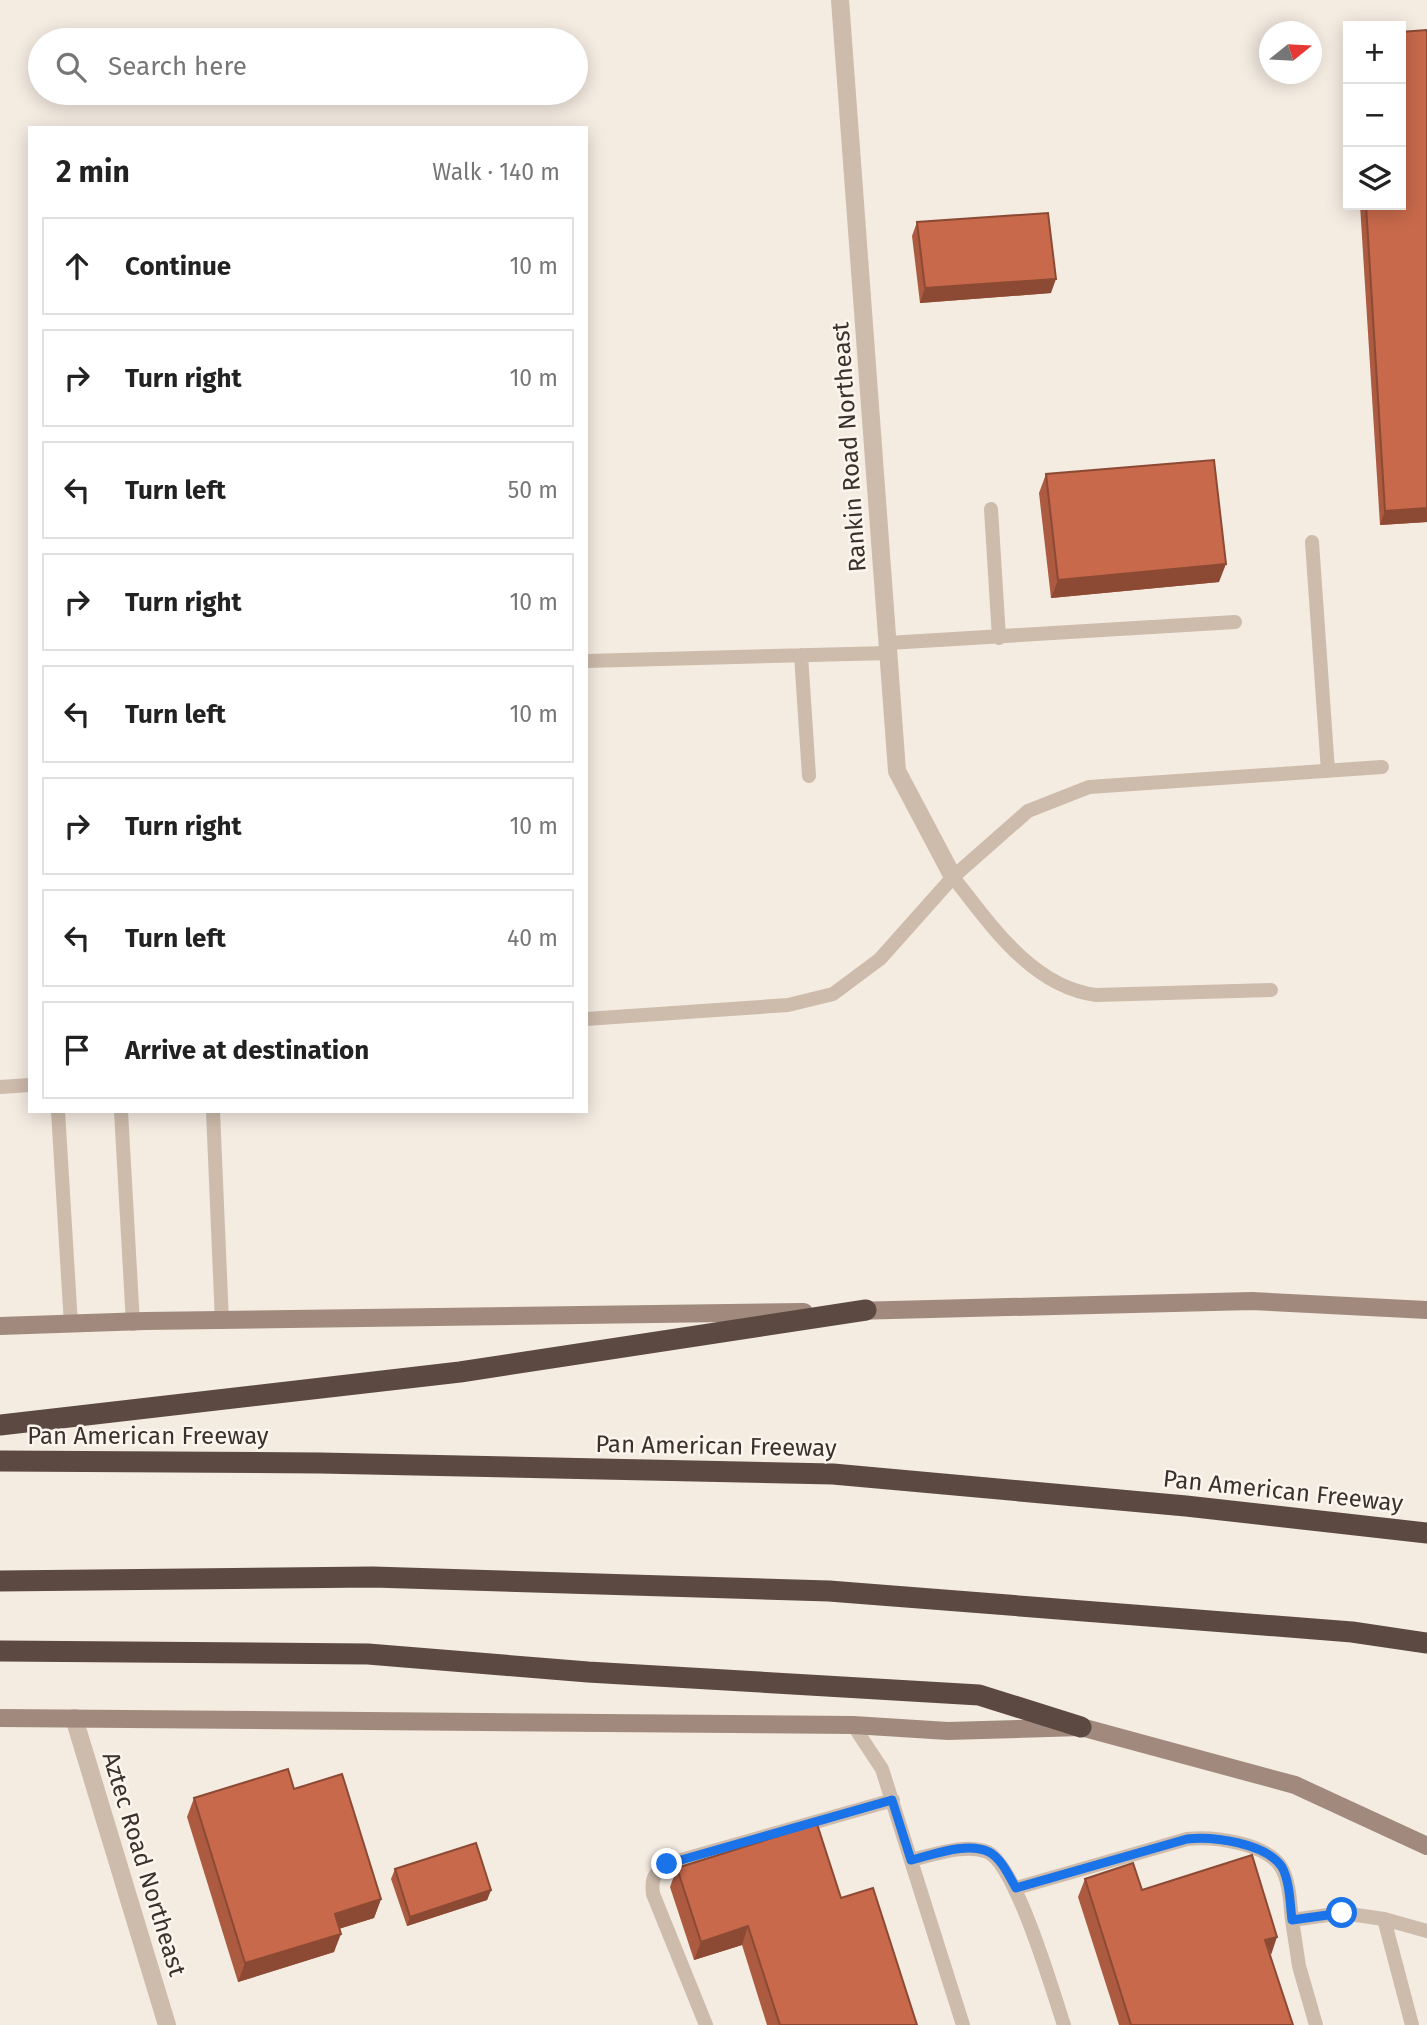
<!DOCTYPE html>
<html lang="en">
<head>
<meta charset="utf-8">
<style>
	:root { --surface:#fff; --page:#f2f2f2; --text:#222; --muted:#767676; --line:#e0e0e0 }
	body { margin:0; font-family:"Fira Sans",sans-serif; background:var(--page); color:var(--text) }
	.controls { position:absolute; right:21px; top:21px; display:grid; overflow:hidden; border-radius:0px; box-shadow:0 4px 18px #0003 }
	.controls button { width:63px; height:63px; display:grid; place-items:center; padding:0; border:0; border-bottom:2px solid var(--line); background:var(--surface); color:var(--text); font:35px sans-serif }
	.compass { position:absolute; left:1259px; top:21px; width:63px; height:63px; border-radius:50%; background:var(--surface); box-shadow:0 4px 18px #0003; rotate:72deg }
	.stop { position:absolute; width:21px; height:21px; margin:-16px; border:5px solid #1a73e8; border-radius:50%; background:#fff }
	.stop.end { background:#1a73e8; border-color:#fff; box-shadow:0 2px 7px #0008 }
	.list { margin:0; padding:0; list-style:none }
	h2 { display:flex; justify-content:space-between; align-items:center; height:91px; margin:0; padding:0 28px; font-size:30px }
	h2 small { font-size:23px; font-weight:400; color:var(--muted) }
	.list li { display:grid; grid-template-columns:46px 1fr auto; gap:21px; align-items:center; box-sizing:border-box; height:98px; margin:0 14px 14px; padding:0 14px; border:2px solid var(--line); border-radius:0px }
	.list b { display:block; font-size:26px; white-space:nowrap }
	.list em { font-size:23px; font-style:normal; color:var(--muted) }
	.icon { flex:none; width:38px; height:38px; fill:none; stroke:currentColor; stroke-width:2; stroke-linecap:round; stroke-linejoin:round }
	.map { position:relative; flex:none; width:1427px; height:2025px; overflow:hidden }
	.search { position:absolute; background:var(--surface); box-shadow:0 4px 18px #0003; left:28px; top:28px; width:560px; height:77px; display:flex; align-items:center; gap:18px; box-sizing:border-box; padding:0 24px; border-radius:38px; color:var(--muted); font-size:26px }
	.panel { position:absolute; background:var(--surface); box-shadow:0 4px 18px #0003; left:28px; top:126px; width:560px; height:987px; border-radius:0px }
	.map>svg:first-child { display:block }
	.lines { fill:none; stroke-linecap:round; stroke-linejoin:round }
	.service { stroke:#cdbbac; stroke-width:14 }
	.minor { stroke:#cdbbac; stroke-width:18 }
	.secondary { stroke:#a18a7d; stroke-width:18 }
	.motorway { stroke:#5c4a42; stroke-width:21 }
	.wall { fill:#ac5a40 }
	.shaded-wall { fill:#8c4a34 }
	.building { fill:#c8694b; stroke:#8c4a34; stroke-width:2 }
	.route { stroke:#1a73e8; stroke-width:9 }
	.labels { text-anchor:middle; dominant-baseline:central; stroke-width:5; stroke-linejoin:round; paint-order:stroke }
	.street-label { font-size:24px; fill:#3b302b; stroke:#fbf5ee }
</style>
</head>
<body>
<div class="map">
<svg width="1427" height="2025" viewBox="0 0 1427 2025">
	<rect width="100%" height="100%" fill="#f4ebe1"/>
	<g class="lines">
		<path class="service" d="M991 509 999 638
			M1312 542 1328 771
			M888 643 1235 622
			M801 655 809 776
			M586 661 889 653
			M953 877C990 924 1032 987 1096 995L1271 990
			M586 1019 788 1005 833 994 880 959 953 877 1028 811 1089 787 1382 767
			M0 1087 30 1085
			M58 1111 71 1325
			M121 1111 133 1324
			M213 1111 222 1322
			M853 1725 882 1769 963 2025
			M911 1860C934 1855 962 1844 985 1851 1015 1859 1053 1993 1064 2025
			M1016 1888 1187 1839C1213 1836 1266 1843 1281 1867 1290 1882 1290 1904 1292 1920
			M1384 1919 1427 1931
			M706 2025 653 1894C651 1879 654 1873 667 1864L893 1800
			M1316 2025 1299 1966 1292 1920 1342 1913 1384 1919 1412 2025"/>
		<path class="minor" d="M840 0 897 771 953 877
			M74 1718 167 2025"/>
		<path class="secondary" d="M853 1311 1252 1301 1427 1310
			M0 1326 145 1321 804 1312
			M0 1718 853 1725 948 1731 1081 1727 1295 1785 1427 1846"/>
		<path class="motorway" d="M0 1425 460 1372 866 1310
			M0 1461 320 1463 833 1474 1186 1506 1427 1533
			M0 1581 373 1577 829 1591 1352 1632 1427 1643
			M0 1651 368 1654 588 1672 979 1695 1081 1727"/>
	</g>
	<path class="wall" d="M1427 30V522L1380 525 1360 205H1401Z
		M917 222 1051 293 920 303 912 236Z
		M1046 474 1219 582 1051 598 1039 493Z
		M194 1798 381 1899 374 1918 339 1929 334 1952 238 1982 187 1817Z
		M677 1868 841 1898 917 2025H767L742 1945 694 1960 670 1887Z
		M395 1869 491 1890 487 1900 407 1926 391 1879Z
		M1085 1879 1142 1890 1270 1955 1293 2025H1119L1078 1897Z"/>
	<path class="shaded-wall" d="M1056 279 1051 293 920 303 925 288Z
		M1427 508V522L1380 525 1385 511Z
		M1226 564 1219 582 1051 598 1058 580Z
		M491 1890 487 1900 407 1926 410 1917Z
		M381 1899 374 1918 328 1932 335 1914Z
		M748 1926 742 1945 694 1960 701 1942Z
		M341 1934 334 1952 238 1982 245 1963Z
		M1277 1937 1271 1955 1265 1940Z"/>
	<path class="building" d="M1427 30V508L1385 511 1366 205H1401V32Z
		M1048 213 1056 279 925 288 917 222Z
		M1214 460 1226 564 1058 580 1046 474Z
		M288 1769 294 1789 342 1774 381 1899 335 1914 341 1934 245 1963 194 1798Z
		M817 1824 841 1898 873 1888 917 2025H780L748 1926 701 1942 677 1868Z
		M476 1843 491 1890 410 1917 395 1869Z
		M1252 1855 1277 1937 1265 1940 1293 2025H1131L1085 1879 1133 1863 1142 1890Z"/>
	<g class="lines">
		<path class="route" d="M667 1864 892 1800 911 1860C932 1855 968 1841 989 1852 1001 1858 1009 1876 1016 1888L1187 1839C1213 1836 1266 1843 1282 1867 1290 1882 1290 1904 1292 1920L1342 1913"/>
	</g>
	<g class="labels">
		<g class="street-label">
			<text transform="translate(849 447) rotate(-94)">Rankin Road Northeast</text>
			<text x="148" y="1436">Pan American Freeway</text>
			<text transform="translate(716 1446) rotate(1)">Pan American Freeway</text>
			<text transform="translate(1283 1491) rotate(6)">Pan American Freeway</text>
			<text transform="translate(144 1864) rotate(73)">Aztec Road Northeast</text>
		</g>
	</g>
</svg>
<div class="controls">
<button>+</button>
<button>−</button>
<button><svg class="icon" aria-label="layers" viewBox="0 0 24 24"><path d="M12 4l9 5-9 5-9-5zM3 14l9 5 9-5"/></svg></button>
</div>
<svg class="compass" viewBox="-18 -18 36 36"><path d="M0-13l5 13h-10z" fill="#e53935"/><path d="M0 13l5-13h-10z" fill="#767676"/></svg>
<div class="stop" style="left:1342px;top:1913px"></div>
<div class="stop end" style="left:667px;top:1864px"></div>
<div class="search"><svg class="icon" aria-label="search" viewBox="0 0 24 24"><circle cx="10" cy="10" r="6"/><path d="M15 15l6 6"/></svg>Search here</div>
<section class="panel">
<h2>2 min<small>Walk · 140 m</small></h2>
<ul class="list">
<li><svg class="icon" aria-label="ahead" viewBox="0 0 24 24"><path d="M12 20V5M6 11l6-6 6 6"/></svg><div><b>Continue</b></div><em>10 m</em></li>
<li><svg class="icon" aria-label="right" viewBox="0 0 24 24"><path d="M7 20v-9h11M14 6l5 5-5 5"/></svg><div><b>Turn right</b></div><em>10 m</em></li>
<li><svg class="icon" aria-label="left" viewBox="0 0 24 24"><path d="M17 20v-9H6M10 6l-5 5 5 5"/></svg><div><b>Turn left</b></div><em>50 m</em></li>
<li><svg class="icon" aria-label="right" viewBox="0 0 24 24"><path d="M7 20v-9h11M14 6l5 5-5 5"/></svg><div><b>Turn right</b></div><em>10 m</em></li>
<li><svg class="icon" aria-label="left" viewBox="0 0 24 24"><path d="M17 20v-9H6M10 6l-5 5 5 5"/></svg><div><b>Turn left</b></div><em>10 m</em></li>
<li><svg class="icon" aria-label="right" viewBox="0 0 24 24"><path d="M7 20v-9h11M14 6l5 5-5 5"/></svg><div><b>Turn right</b></div><em>10 m</em></li>
<li><svg class="icon" aria-label="left" viewBox="0 0 24 24"><path d="M17 20v-9H6M10 6l-5 5 5 5"/></svg><div><b>Turn left</b></div><em>40 m</em></li>
<li><svg class="icon" aria-label="arrive" viewBox="0 0 24 24"><path d="M6 21V4h12l-3 4 3 4H6"/></svg><div><b>Arrive at destination</b></div></li>
</ul>
</section>
</div>
</body>
</html>
